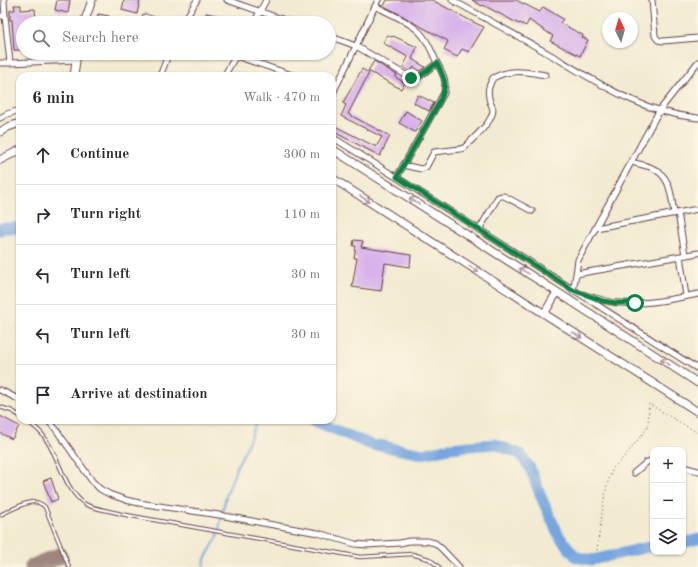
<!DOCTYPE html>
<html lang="en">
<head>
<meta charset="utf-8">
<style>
	:root { --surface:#fff; --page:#f7f7f7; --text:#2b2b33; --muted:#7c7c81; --line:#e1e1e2 }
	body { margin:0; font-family:"Old Standard TT",serif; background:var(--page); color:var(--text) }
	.controls { position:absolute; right:12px; bottom:12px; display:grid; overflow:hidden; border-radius:8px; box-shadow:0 1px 3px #0004 }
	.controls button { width:36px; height:36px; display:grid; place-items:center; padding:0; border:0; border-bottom:1px solid var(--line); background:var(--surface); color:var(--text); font:20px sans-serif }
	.compass { position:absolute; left:602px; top:12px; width:36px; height:36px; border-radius:50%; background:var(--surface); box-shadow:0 1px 3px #0004; rotate:355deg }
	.stop { position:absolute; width:12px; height:12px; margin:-9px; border:3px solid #0b8043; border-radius:50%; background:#fff }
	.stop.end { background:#0b8043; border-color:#fff; box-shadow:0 1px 4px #0008 }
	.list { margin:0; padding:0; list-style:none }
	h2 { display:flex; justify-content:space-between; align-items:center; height:52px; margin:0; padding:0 16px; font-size:17px }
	h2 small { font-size:13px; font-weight:400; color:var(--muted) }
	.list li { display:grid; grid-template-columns:26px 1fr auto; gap:12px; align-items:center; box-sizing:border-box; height:60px; padding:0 16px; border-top:1px solid var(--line) }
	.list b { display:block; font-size:15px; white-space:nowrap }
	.list em { font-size:13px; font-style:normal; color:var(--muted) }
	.icon { flex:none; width:22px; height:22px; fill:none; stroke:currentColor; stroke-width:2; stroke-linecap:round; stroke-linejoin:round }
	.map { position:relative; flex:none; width:698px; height:567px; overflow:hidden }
	.search { position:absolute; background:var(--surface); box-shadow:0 1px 3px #0004; left:16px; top:16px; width:320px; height:44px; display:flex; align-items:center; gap:10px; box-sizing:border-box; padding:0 14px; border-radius:22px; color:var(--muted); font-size:15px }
	.panel { position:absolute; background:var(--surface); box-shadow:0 1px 3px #0004; left:16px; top:72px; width:320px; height:352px; border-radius:12px }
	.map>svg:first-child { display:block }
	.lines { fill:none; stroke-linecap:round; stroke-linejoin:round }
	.stream { stroke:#76a5df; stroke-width:2 }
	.river { stroke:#76a5df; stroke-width:11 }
	.taxiway { stroke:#9e857e; stroke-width:17 }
	.building { fill:#d8b2ea }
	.lane-casing { stroke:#633e44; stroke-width:4.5 }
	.street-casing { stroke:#633e44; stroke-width:7 }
	.secondary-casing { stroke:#633e44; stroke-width:9 }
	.path { stroke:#633e44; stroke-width:1; stroke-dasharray:1 3; stroke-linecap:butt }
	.lane { stroke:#fff; stroke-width:2.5 }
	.street { stroke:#fff; stroke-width:5 }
	.secondary { stroke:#fff; stroke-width:7 }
	.oneway { stroke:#ae9aa0 }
	.route { stroke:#0b8043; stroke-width:5 }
</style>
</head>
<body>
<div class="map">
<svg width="698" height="567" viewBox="0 0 698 567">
	<rect width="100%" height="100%" fill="#fcf5e5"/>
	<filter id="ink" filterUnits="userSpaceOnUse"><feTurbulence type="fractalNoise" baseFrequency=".025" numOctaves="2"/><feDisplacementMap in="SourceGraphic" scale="8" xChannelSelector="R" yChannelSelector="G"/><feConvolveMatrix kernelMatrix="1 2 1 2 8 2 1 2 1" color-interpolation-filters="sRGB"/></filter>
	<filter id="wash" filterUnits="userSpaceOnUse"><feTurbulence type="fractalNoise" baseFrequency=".012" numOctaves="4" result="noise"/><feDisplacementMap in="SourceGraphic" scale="16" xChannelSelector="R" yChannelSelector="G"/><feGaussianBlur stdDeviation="0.9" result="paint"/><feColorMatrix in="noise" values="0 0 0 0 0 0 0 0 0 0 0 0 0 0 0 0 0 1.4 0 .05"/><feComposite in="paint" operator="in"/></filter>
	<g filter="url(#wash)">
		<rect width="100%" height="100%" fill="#f2ebd1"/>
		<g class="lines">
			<path class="stream" d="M204 567 205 559 217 538 226 496 237 466 247 446 257 420"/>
			<path class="river" d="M0 230 2 228H17L20 230
				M312 420 374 446 380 445 391 448 423 454 449 448 471 446 495 444 520 454 530 468 542 499 559 536 576 557 592 560 653 546
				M683 543 698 539"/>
			<path class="taxiway" d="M33 567 59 556"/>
		</g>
		<g id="blocks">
			<path class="building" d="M57 0H70L68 13 55 10Z
				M124 0H140L137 14 122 10Z
				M387 0H432L473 22 484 27 469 52 462 49 457 57 444 50 448 41 416 24 403 16 384 6Z
				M472 0H516L540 12 543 7 563 19 560 23 583 35 582 37 588 40 580 56 550 41 553 36 529 20 526 26 520 23 519 24 483 5 482 6Z
				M14 5H21V10L35 9 36 23H23V50H14L12 20H10V10H15Z
				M206 13 221 16 219 23H204Z
				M98 14 109 16V18L121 21V23H101L96 22Z
				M387 35 392 37 393 36 417 47 412 59 425 67 420 71 414 67 411 72 403 67 408 57 383 43Z
				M374 61 397 75 395 77 405 83 401 89 368 71Z
				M362 69 369 73 348 114 390 136 380 156 332 131 335 126 376 147 382 137 341 116 346 105 343 103Z
				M418 95 434 103 429 111 414 103Z
				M406 111 422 121 415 132 399 123Z
				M354 240 363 241 361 247 411 255 410 267 385 263 381 291 352 287 357 258H354L356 246H353Z
				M0 416 19 426 12 439 0 433Z
				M51 478 58 499 51 502 43 481Z"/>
		</g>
	</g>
	<g filter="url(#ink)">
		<use href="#blocks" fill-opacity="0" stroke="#633e44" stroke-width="1"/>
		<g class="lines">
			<defs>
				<path id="lane" d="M0 407 12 411 20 416
					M26 420C31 424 38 429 42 434 59 454 63 489 85 504 93 509 112 511 121 514L360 557 412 554 429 559 439 567
					M0 515C8 511 26 502 33 502 38 502 42 504 45 507L69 567"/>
				<path id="street" d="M4 0 5 16
					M227 0 293 23
					M378 0 356 46 411 78 415 79 419 77 437 63
					M452 0C487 19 521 38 556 58 601 85 644 113 698 118
					M652 0 655 36 658 40 663 41 698 38
					M375 6C389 13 414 24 423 36 429 44 433 54 437 63 443 74 447 80 444 93L397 177
					M0 16H5L10 63
					M145 17 164 23
					M83 20 92 23
					M183 23 197 0
					M254 23 266 0
					M329 36 356 46 332 95
					M236 56 295 76
					M0 63H10L76 60
					M160 76 169 53
					M224 76 237 54
					M0 118 7 114 20 110
					M332 137C455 213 576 292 698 369
					M632 162C638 164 644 165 650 167 671 175 671 194 674 214
					M403 165 421 169 426 167 434 152 460 149 464 148 467 145C475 136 492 123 493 110 493 107 491 105 490 102 487 92 488 87 493 78 511 68 526 72 545 75
					M678 213 685 255
					M596 228 698 209
					M479 230 498 197 501 196H504L532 211
					M698 253 576 274 573 291C583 294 593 298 603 300 630 308 670 300 698 294
					M680 256 686 296
					M576 274 578 260 659 111 698 62
					M0 390 20 400
					M47 420 55 428 92 481 100 489 109 494 126 500 139 503 219 515 318 533 355 544 367 545 400 543 409 541H427L435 543 442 549 459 567
					M683 467 698 471
					M634 473 647 462 653 461"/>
				<path id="secondary" d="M84 23 92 0
					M74 76 77 53
					M0 132 8 127 20 123
					M332 149 557 292 698 383
					M0 160 20 150
					M332 178 698 412
					M544 314 557 292"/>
			</defs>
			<use href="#lane" class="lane-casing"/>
			<use href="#street" class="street-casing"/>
			<use href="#secondary" class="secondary-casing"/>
			<path class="path" d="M597 550 602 513 607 485 613 468 626 455 648 427 649 404 698 433"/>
			<use href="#lane" class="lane"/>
			<use href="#street" class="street"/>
			<use href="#secondary" class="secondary"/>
		</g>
		<defs><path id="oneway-shaft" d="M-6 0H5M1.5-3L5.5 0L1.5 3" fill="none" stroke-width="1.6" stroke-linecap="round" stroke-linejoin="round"/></defs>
		<g class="oneway">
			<use href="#oneway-shaft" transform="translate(365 199) rotate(33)"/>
			<use href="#oneway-shaft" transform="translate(414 201) rotate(-148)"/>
			<use href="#oneway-shaft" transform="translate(474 269) rotate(33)"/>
			<use href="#oneway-shaft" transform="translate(524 271) rotate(-148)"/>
			<use href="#oneway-shaft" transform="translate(577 335) rotate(32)"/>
			<use href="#oneway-shaft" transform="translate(665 362) rotate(-147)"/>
		</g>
	</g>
	<g class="lines" filter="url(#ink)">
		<path class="route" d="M411 78 415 79 419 77 437 63C445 79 448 84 440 101L397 177 573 290 603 301 616 303H635"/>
	</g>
</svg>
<div class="controls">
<button>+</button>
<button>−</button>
<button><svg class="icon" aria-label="layers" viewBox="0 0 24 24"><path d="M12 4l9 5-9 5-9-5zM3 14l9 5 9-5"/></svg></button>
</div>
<svg class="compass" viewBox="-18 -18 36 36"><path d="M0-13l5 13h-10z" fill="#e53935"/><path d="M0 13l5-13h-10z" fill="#7c7c81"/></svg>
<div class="stop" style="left:635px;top:303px"></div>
<div class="stop end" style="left:411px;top:78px"></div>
<div class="search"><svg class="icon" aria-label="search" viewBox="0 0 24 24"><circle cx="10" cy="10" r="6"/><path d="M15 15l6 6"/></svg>Search here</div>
<section class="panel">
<h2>6 min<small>Walk · 470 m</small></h2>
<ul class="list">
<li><svg class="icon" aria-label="ahead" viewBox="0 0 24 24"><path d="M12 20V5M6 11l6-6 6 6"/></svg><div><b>Continue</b></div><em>300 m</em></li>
<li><svg class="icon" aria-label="right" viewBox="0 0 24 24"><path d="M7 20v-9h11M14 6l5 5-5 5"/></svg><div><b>Turn right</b></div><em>110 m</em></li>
<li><svg class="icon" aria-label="left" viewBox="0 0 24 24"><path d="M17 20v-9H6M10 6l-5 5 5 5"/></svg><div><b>Turn left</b></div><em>30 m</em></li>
<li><svg class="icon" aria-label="left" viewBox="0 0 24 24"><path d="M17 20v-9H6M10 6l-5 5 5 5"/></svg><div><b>Turn left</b></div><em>30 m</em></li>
<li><svg class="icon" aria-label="arrive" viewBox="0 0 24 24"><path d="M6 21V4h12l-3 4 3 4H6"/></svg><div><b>Arrive at destination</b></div></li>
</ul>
</section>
</div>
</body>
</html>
